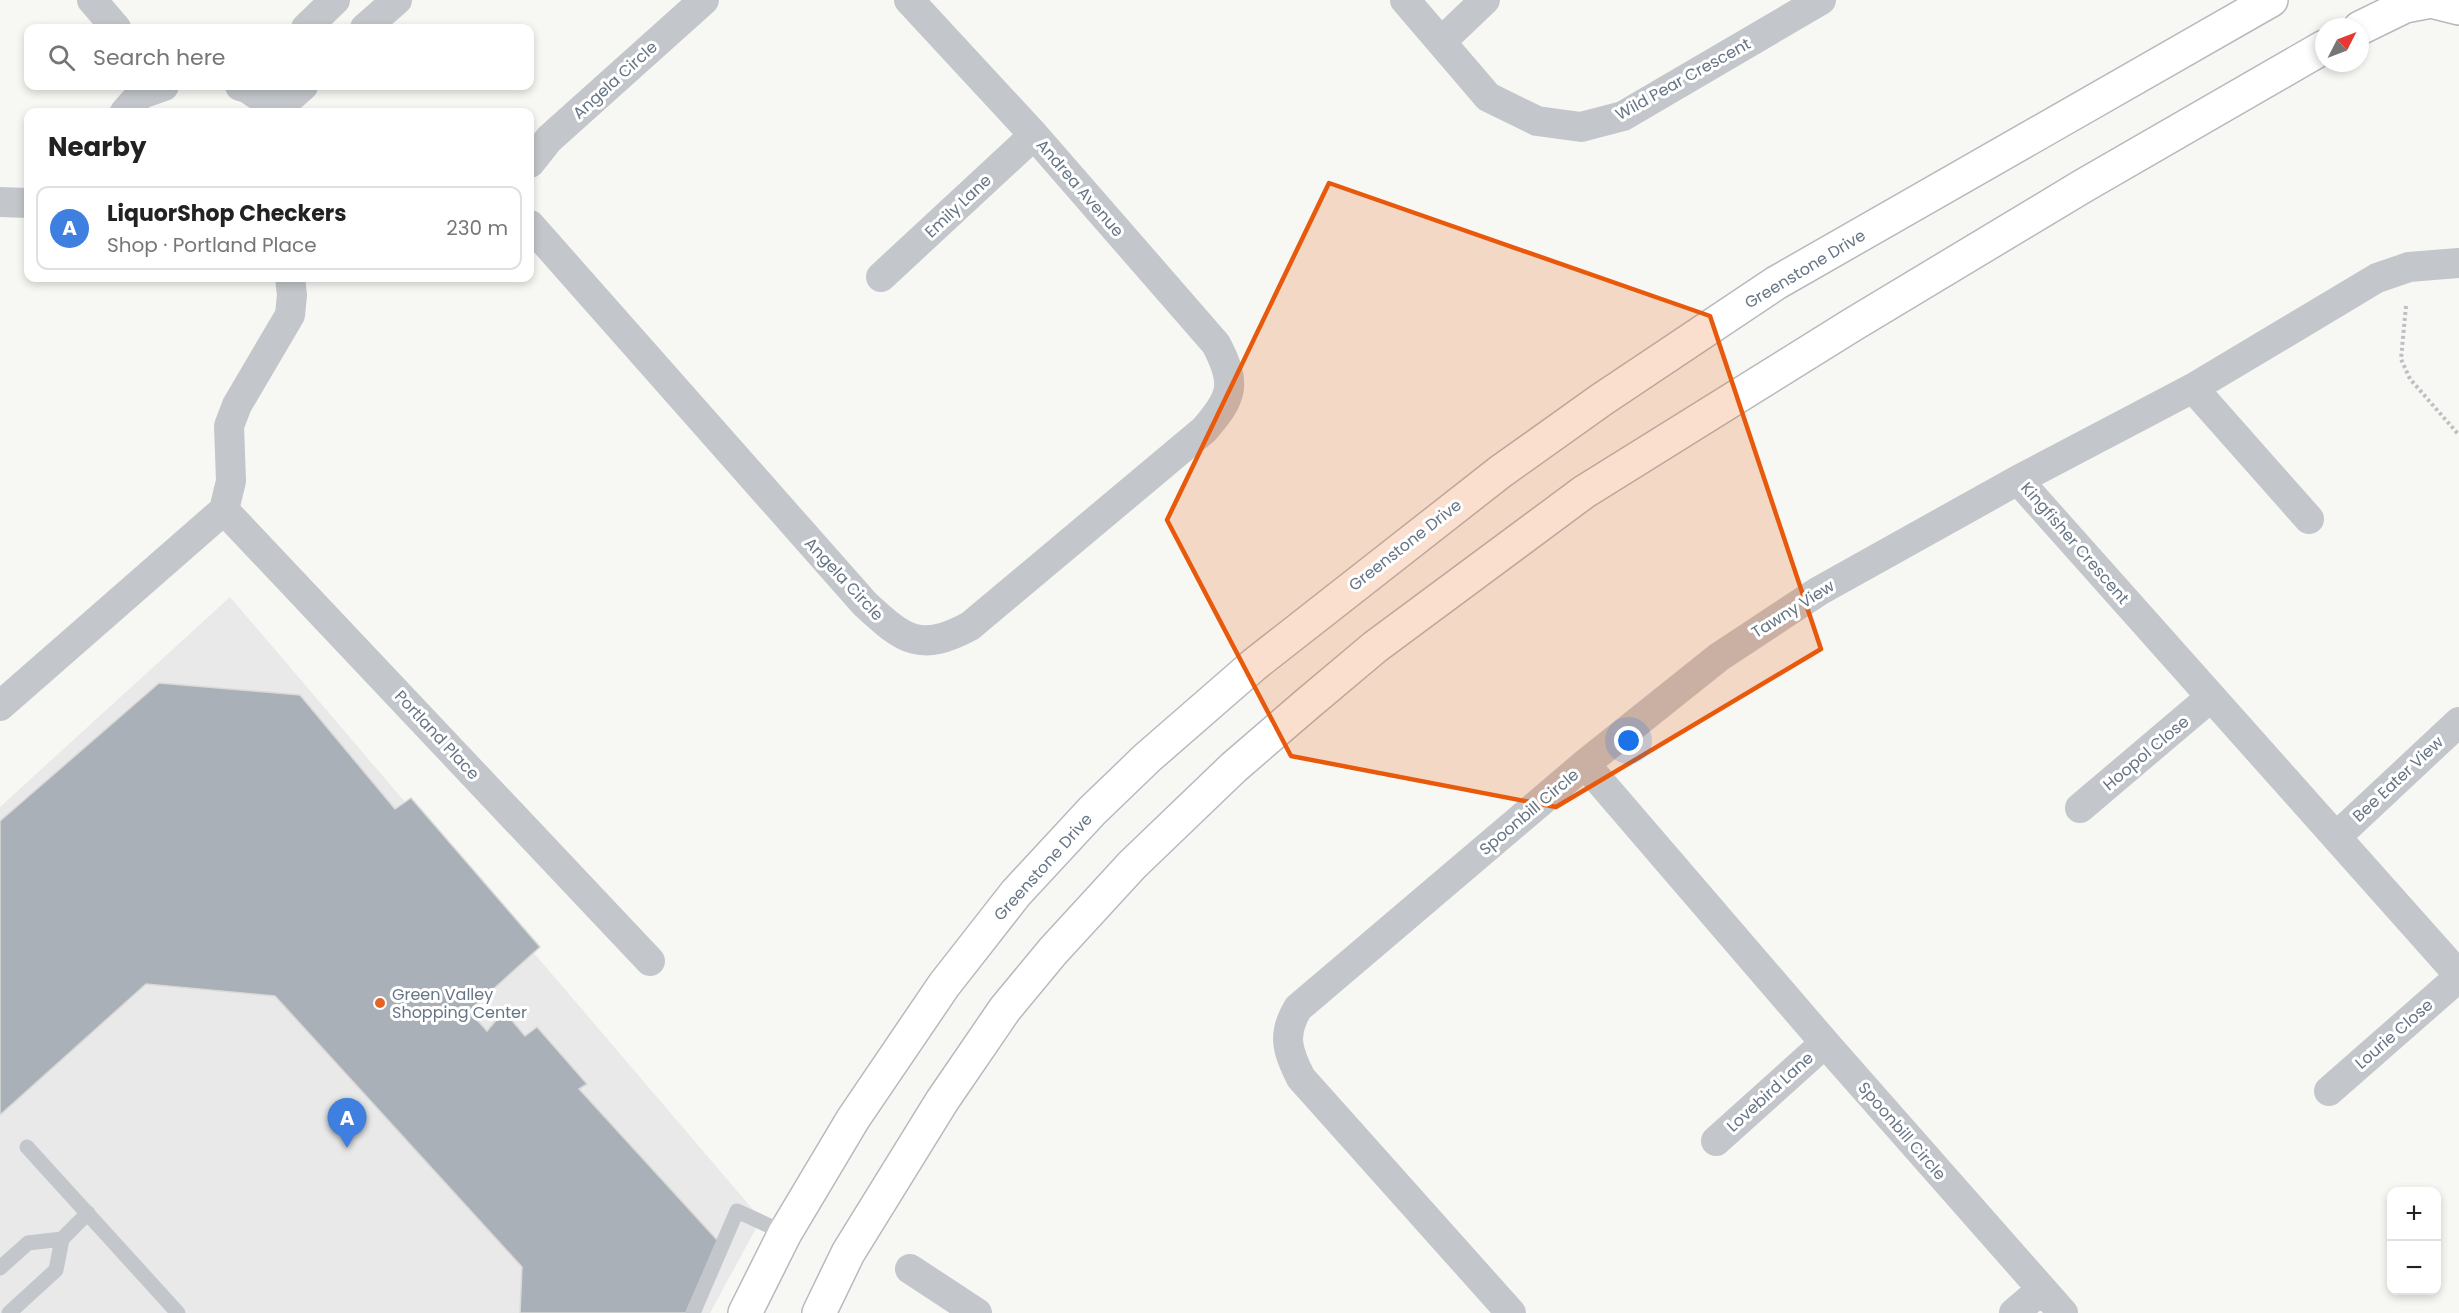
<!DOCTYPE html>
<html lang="en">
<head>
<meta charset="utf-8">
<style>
	:root { --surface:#fff; --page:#f2f2f2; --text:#222; --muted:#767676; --line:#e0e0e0; --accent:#e56327 }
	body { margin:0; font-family:Poppins,sans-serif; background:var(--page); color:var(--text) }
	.controls { position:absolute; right:18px; bottom:18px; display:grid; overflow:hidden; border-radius:12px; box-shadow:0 3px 9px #0003 }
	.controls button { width:54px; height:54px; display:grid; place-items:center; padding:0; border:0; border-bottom:2px solid var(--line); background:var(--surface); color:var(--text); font:30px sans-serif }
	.compass { position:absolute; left:2315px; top:18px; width:54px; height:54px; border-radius:50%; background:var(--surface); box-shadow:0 3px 9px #0003; rotate:48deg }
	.you { position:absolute; left:1629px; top:741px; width:21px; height:21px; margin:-15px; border:4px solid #fff; border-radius:50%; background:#1a73e8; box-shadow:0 0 0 9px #1a73e833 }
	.badge { display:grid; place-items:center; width:39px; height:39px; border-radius:50%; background:var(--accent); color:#fff; font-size:20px; font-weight:700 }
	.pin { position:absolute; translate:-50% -50px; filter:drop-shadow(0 2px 3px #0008) }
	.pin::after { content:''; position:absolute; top:32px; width:21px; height:18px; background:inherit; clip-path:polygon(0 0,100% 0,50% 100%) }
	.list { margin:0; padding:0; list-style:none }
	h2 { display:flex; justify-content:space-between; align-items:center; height:78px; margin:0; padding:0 24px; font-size:26px }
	h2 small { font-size:20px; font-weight:400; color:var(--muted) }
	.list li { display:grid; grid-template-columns:39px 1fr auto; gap:18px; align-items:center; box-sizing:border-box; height:84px; margin:0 12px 12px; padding:0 12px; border:2px solid var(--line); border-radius:12px }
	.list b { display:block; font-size:22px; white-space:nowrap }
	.list p { margin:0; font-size:20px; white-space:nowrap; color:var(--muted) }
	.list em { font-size:20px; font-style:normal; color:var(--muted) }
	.icon { flex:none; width:33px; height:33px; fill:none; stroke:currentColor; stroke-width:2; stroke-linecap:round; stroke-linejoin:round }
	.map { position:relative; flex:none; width:2459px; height:1313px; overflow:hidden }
	.search { position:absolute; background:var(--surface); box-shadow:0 3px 9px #0003; left:24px; top:24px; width:510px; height:66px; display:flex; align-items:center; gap:15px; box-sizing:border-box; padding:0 21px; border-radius:12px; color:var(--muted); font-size:22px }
	.panel { position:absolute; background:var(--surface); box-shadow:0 3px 9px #0003; left:24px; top:108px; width:510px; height:174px; border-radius:12px }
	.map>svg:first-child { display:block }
	.built { fill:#e8e9e8 }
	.building { fill:#a9b0b7; stroke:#d9d9d7; stroke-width:1.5 }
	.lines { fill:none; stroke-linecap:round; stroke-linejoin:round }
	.secondary-casing { stroke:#b5babf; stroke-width:36 }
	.path { stroke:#bdbfc2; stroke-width:4; stroke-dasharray:3 3; stroke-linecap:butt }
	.service { stroke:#c3c6ca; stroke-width:15 }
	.minor { stroke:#c3c6ca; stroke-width:30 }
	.secondary { stroke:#fff; stroke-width:33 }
	.marked { fill:#e8590c; fill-opacity:0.2; stroke:#e8590c; stroke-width:4.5; stroke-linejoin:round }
	.poi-dot { fill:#e56327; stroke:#fff; stroke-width:2 }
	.labels { text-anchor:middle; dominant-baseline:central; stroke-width:6; stroke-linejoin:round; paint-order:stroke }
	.street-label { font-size:16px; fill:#667586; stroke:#fff }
	.poi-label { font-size:16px; fill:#667586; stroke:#fff; text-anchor:start }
</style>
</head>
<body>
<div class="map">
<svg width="2459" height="1313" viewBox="0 0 2459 1313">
	<rect width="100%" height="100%" fill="#f7f8f4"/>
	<path class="built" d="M230 597 761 1219 710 1313H0V807Z"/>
	<path class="building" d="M159 683 300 695 395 809 411 798 540 947 469 1011 487 1031 504 1011 525 1036 537 1027 587 1084 579 1089 718 1241 686 1313H520L522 1267 275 996 146 984 0 1115V821Z"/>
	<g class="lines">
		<defs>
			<path id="secondary" d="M2360 28 2405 6 2431 1 2459 8
				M745 1313 785 1233 853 1119 944 985 1016 893 1092 811 1147 758 1255 664 1500 472 1601 400 1776 283 2271 0
				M819 1313 848 1253 942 1101 1005 1009 1053 951 1132 865 1233 768 1306 705 1375 647 1584 492 1852 325 2083 186 2324 47"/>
		</defs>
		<use href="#secondary" class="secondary-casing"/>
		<path class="path" d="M2406 306 2401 359 2410 379 2459 435"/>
		<path class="service" d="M27 1147 178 1313
			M0 1268 28 1243 62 1239 88 1213
			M9 1313 56 1270 62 1239
			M693 1313 737 1211 785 1233"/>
		<path class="minor" d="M92 0 116 28
			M1405 0 1488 97 1537 121 1581 127 1623 116 1821 0
			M306 28 335 0
			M365 28 397 0
			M1441 42 1485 0
			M240 86 247 88 283 112
			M278 108 303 86
			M125 112 141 94 164 86
			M530 163 549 139 704 0
			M0 202 28 203
			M530 225 865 604C904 640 920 653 970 626L1204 430C1233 397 1237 384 1216 344L1034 135 909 0
			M2459 263 2409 267 2377 278 2193 388 2018 480 2459 975
			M881 277 1034 135
			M2193 388 2309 519
			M224 510 650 961
			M0 706 224 510 231 481 229 426 237 405 290 315 292 295 290 278
			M1585 764 1825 1043 2063 1313
			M2080 808 2211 697
			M2336 837 2459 722
			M2329 1091 2459 977
			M1716 1141 1825 1043
			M910 1269 977 1313
			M1511 1313 1301 1078C1287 1051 1282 1034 1298 1008L1585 764 1719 657 1819 591 2018 480
			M2014 1313 2041 1290"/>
		<use href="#secondary" class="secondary"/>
	</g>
	<path class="marked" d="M1329 183 1710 316 1821 649 1556 807 1291 756 1167 520Z"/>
	<circle class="poi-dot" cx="380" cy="1003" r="6"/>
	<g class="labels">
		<g class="street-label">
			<text transform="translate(1683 79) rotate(-29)">Wild Pear Crescent</text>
			<text transform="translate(615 80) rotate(-42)">Angela Circle</text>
			<text transform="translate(1080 188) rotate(49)">Andrea Avenue</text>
			<text transform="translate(958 206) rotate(-43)">Emily Lane</text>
			<text transform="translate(1805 269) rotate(-31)">Greenstone Drive</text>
			<text transform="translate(2075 543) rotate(49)">Kingfisher Crescent</text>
			<text transform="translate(1405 545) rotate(-38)">Greenstone Drive</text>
			<text transform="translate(844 579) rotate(47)">Angela Circle</text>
			<text transform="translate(1793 609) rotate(-32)">Tawny View</text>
			<text transform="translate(437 735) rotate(47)">Portland Place</text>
			<text transform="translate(2146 753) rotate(-40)">Hoopol Close</text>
			<text transform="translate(2398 779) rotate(-43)">Bee Eater View</text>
			<text transform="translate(1529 812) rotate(-40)">Spoonbill Circle</text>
			<text transform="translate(1043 867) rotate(-48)">Greenstone Drive</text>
			<text transform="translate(2394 1034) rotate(-41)">Lourie Close</text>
			<text transform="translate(1770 1092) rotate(-42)">Lovebird Lane</text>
			<text transform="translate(1902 1131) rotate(49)">Spoonbill Circle</text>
		</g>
		<g class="poi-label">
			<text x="392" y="994">Green Valley<tspan x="392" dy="18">Shopping Center</tspan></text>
		</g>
	</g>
</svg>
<div class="controls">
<button>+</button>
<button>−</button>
</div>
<svg class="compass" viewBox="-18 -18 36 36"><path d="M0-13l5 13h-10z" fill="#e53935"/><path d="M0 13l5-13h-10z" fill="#767676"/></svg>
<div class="you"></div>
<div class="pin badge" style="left:347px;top:1148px;background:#3f7fe0">A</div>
<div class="search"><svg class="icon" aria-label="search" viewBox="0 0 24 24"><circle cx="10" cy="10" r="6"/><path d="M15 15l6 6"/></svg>Search here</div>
<section class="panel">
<h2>Nearby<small></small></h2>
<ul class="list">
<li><span class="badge" style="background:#3f7fe0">A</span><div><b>LiquorShop Checkers</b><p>Shop · Portland Place</p></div><em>230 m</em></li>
</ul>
</section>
</div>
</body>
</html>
